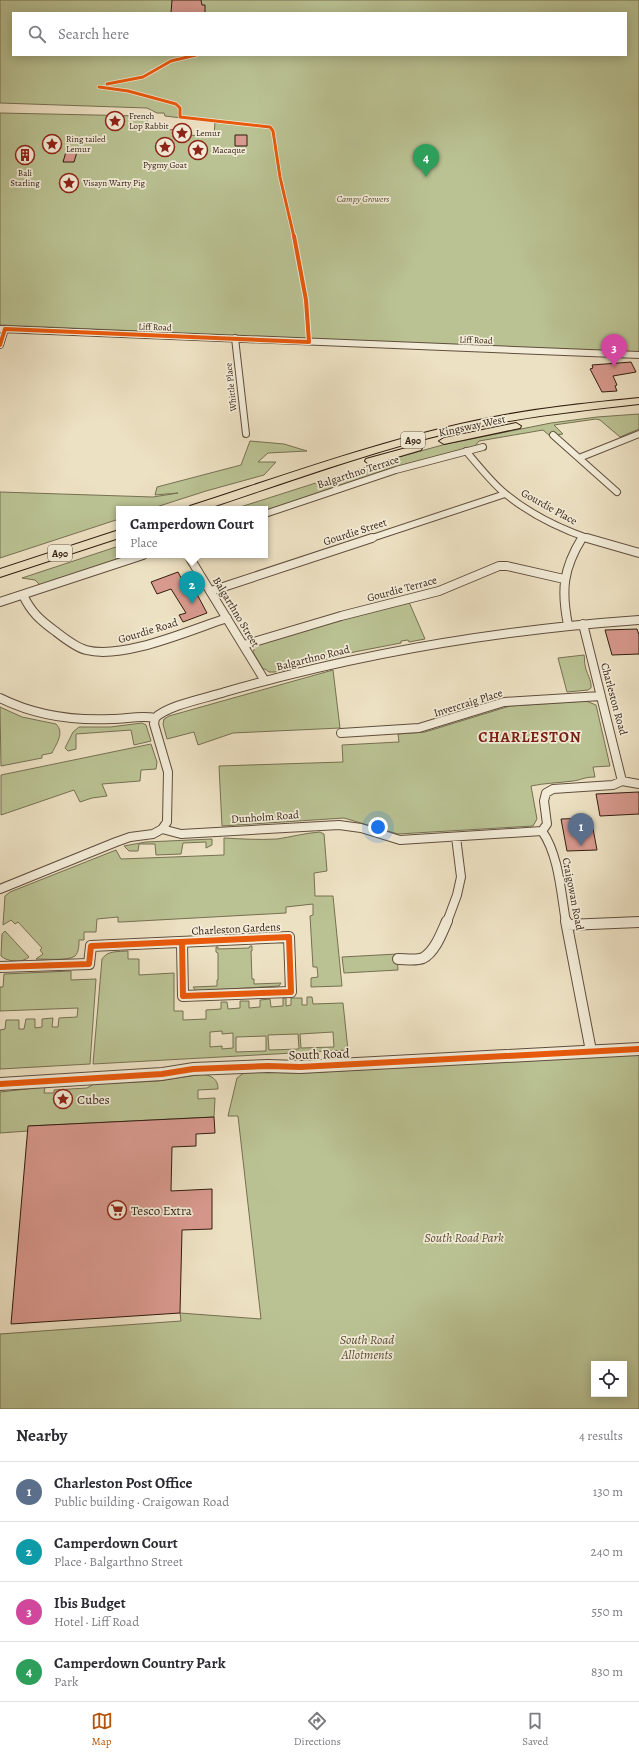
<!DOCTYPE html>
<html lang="en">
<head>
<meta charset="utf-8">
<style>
	:root { --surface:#fff; --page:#f2f2f3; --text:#2b2b33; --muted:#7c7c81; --line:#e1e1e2; --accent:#b45309 }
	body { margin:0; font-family:Alegreya,serif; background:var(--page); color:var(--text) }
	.controls { position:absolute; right:12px; bottom:12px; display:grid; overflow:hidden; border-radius:0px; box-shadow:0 2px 10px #0003 }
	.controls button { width:36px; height:36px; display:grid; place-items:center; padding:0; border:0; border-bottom:1px solid var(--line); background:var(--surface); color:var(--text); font:20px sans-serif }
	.you { position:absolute; left:378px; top:827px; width:14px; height:14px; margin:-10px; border:3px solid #fff; border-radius:50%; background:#1a73e8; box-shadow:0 0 0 6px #1a73e833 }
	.badge { display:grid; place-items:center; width:26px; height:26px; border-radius:50%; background:var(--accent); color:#fff; font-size:13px; font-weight:700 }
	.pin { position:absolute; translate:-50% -33px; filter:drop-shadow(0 1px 2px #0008) }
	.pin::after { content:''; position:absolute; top:21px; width:14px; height:12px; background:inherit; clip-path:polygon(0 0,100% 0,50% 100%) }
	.popup { position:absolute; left:116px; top:506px; width:152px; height:52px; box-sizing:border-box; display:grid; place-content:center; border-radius:0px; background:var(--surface); filter:drop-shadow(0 1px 3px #0005); font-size:13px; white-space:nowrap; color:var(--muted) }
	.popup b { font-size:15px; color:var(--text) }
	.popup::after { content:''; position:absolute; left:50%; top:100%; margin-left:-8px; border:8px solid transparent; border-top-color:var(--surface) }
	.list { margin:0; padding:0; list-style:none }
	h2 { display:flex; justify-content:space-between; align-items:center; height:52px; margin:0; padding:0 16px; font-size:17px }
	h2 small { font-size:13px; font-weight:400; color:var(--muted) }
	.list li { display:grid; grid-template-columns:26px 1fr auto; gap:12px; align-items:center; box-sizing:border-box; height:60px; padding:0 16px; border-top:1px solid var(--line) }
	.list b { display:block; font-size:15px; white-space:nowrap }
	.list p { margin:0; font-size:13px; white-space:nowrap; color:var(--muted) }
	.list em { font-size:13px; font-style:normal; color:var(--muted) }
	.icon { flex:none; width:22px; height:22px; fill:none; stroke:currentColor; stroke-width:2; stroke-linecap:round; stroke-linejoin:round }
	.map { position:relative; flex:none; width:639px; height:1409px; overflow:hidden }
	.search { position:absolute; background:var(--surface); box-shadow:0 2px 10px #0003; left:12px; right:12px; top:12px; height:44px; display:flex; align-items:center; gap:10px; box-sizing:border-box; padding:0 14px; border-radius:0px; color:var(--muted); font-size:15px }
	.sheet { height:292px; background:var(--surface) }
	nav { display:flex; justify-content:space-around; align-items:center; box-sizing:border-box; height:56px; border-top:1px solid var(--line); background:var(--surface); font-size:11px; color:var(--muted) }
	nav a { display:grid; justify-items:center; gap:2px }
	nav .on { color:var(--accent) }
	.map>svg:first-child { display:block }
	.green { fill:#bac293; stroke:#767052; fill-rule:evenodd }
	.building { fill:#d8998e; stroke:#311d10 }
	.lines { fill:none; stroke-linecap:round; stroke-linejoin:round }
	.minor-far2-casing { stroke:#604e3d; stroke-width:8 }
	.minor-far1-casing { stroke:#604e3d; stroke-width:10 }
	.minor-casing { stroke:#604e3d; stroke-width:12 }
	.tertiary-casing { stroke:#604e3d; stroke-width:2 }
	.trunk-casing { stroke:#311d10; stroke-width:2 }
	.minor-far2 { stroke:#f3ecd8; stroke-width:6 }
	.minor-far1 { stroke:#f3ecd8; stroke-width:8 }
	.minor { stroke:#f3ecd8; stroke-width:10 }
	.tertiary { fill:#f3ecd8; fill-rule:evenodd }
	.trunk { fill:#ede1c3; fill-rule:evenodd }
	.cycleway-far2-casing { stroke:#f3ecd8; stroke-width:4.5 }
	.cycleway-far1-casing { stroke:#f3ecd8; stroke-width:6 }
	.cycleway-casing { stroke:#f3ecd8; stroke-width:9 }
	.cycleway-far2 { stroke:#e8590c; stroke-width:3 }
	.cycleway-far1 { stroke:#e8590c; stroke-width:4 }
	.cycleway { stroke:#e8590c; stroke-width:6 }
	.labels { text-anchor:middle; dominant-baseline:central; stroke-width:3.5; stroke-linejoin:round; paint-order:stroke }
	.far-poi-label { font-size:9px; fill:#311d10; stroke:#f3ecd8; text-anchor:start }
	.far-park-label { font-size:9px; font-style:italic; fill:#5a4f37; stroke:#f3ecd8 }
	.far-street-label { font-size:9px; fill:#311d10; stroke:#f3ecd8 }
	.shield { fill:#f3ecd8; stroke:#6b5b4c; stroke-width:1 }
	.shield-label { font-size:10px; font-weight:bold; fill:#311d10 }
	.street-label { font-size:11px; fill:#311d10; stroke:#f3ecd8 }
	.near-street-label { font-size:13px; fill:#311d10; stroke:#f3ecd8 }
	.near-poi-label { font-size:13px; fill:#311d10; stroke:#f3ecd8; text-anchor:start }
	.near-park-label { font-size:13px; font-style:italic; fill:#5a4f37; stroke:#f3ecd8 }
	.district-label { font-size:15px; font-weight:bold; letter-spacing:1px; fill:#7a1f14; stroke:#f3ecd8 }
</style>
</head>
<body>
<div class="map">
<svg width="639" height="1409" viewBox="0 0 639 1409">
	<rect width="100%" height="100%" fill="#ede1c3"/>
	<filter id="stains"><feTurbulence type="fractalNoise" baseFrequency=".005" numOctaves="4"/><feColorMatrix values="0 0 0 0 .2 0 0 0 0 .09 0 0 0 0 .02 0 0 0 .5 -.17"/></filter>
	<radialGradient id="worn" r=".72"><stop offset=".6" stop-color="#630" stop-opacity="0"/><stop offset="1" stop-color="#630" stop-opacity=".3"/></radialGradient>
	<path class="green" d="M0 0H639V353L235 338 162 332 0 325V113L141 116 140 119H148L146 129 184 130V135L214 136 215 122 165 116 164 113H157L147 108 0 103ZM13 13H626V55H13Z
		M639 414V429L620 437 600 420 596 419 554 425 563 434 550 436 543 430 479 441 474 447 265 512V509H234L388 460 446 444 551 423 597 417Z
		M250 441 284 444 307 451 268 453 258 462H276L264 475 206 491 150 509H119V519L0 558V492L153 497 178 493 155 495 157 487 241 465Z
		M119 546V555H134L41 586 35 580 22 578Z
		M409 602 425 639 409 642 408 640 401 641V643L354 652 275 672H269L265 669H263L253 652 256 644 341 618Z
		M584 655C585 658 584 661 585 665 586 673 592 680 591 688L588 690 567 692 558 658Z
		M333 670 340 728 233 733 198 745 194 732 167 739 163 724 164 719 169 716Z
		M586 701 596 705 610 766 593 767 595 777C584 777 581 780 573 781 558 783 545 783 531 786L537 819 533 826 398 834 344 818 222 826 219 766 343 762 342 745 399 742 398 734 425 732 510 706Z
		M0 707 22 717 56 724C65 733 56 744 52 753L42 755V758L1 766Z
		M142 723 146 725 151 741 134 745 131 730 76 734V749L68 751 65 748 73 732 79 727H110Z
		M151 744 157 762 156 769 141 770 140 781 102 784 107 796 92 798 80 802 74 790 1 815V775Z
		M320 832 324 834 327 871 314 873 315 896H333L342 986 311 987V978L318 977 317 967H313L310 916 313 915V904L286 907V913L121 922H118V917L97 919 96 932H84V940H79C79 945 79 952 75 956 69 961 45 959 36 959L43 954 40 950 42 948 18 922 15 924 11 920 3 925 5 896 10 892 116 850 121 859 224 855V838C242 839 259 840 277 839 291 837 305 833 320 832Z
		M212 839V845L206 848V842L183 843 181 854 156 855 155 844H139L138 851H129L124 846 146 842Z
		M5 931 29 957C23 963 7 962 1 956L2 934Z
		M250 946H252V951H251L252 979H254V984L281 983 279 986 196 991 193 987 217 986V980H218V953L216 952V947H218V949L249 948Z
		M128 951V959H139V975L174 973V1011H183V1020L206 1019V1010L221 1009V1002H227L228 1009 240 1008V1001H249V1008L260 1007V1000L270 999 271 1007 283 1006V998H286V1006L291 1005V998H302V1005H307V997H312L313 1004 343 1003 348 1050 93 1064 102 959C108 950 118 952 128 951ZM222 1031V1034L233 1033V1048L222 1049V1046L210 1047V1032ZM333 1032 334 1047 301 1048 300 1034ZM298 1034 299 1049 269 1050 268 1035ZM266 1036V1051L236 1052V1037Z
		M397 954 398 970 344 973 342 957Z
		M71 971V980L96 979 90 1064 0 1069V1030L5 1029 6 1020H19V1029H24L26 1019H35V1028L42 1027V1019L53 1018 52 1027H58L59 1018 77 1017 78 1008 0 1011V987H3L4 974Z
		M639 1054V1409H0V1334L181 1321 180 1313 261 1319 238 1116H228L237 1078 245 1072 304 1073ZM594 1364H624V1394H594Z
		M203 1074C212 1076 218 1079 218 1089L198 1090V1099L215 1098 214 1117 29 1126 28 1131 0 1133V1092L45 1087 44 1093H54V1090L87 1088 94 1084 158 1081Z"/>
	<path class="building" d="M172 0H201L202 5H205V13H171Z
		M235 135H247V146H235Z
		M66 152H77L74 162H63Z
		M631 362 636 372 613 376 617 385 615 386 617 391 602 392 590 369 593 368 592 365Z
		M178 572 185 585 191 583 207 613 183 622 179 615 186 613 171 589 157 594 151 582Z
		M637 629 639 635V654L612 655 605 630Z
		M639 792V814L600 816 596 794Z
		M591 818 597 850 567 851 561 819Z
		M214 1117 215 1133 196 1134V1146L172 1147 171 1191 212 1189V1229L182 1230 180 1313 11 1324 28 1126Z"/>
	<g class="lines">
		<defs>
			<path id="minor-far2" d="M0 329 639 355
				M235 338 246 434
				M0 345 5 329
				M553 435 617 492
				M466 451C477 464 488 478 501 490 526 512 558 528 590 539
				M579 458 639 434
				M265 514 396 470 483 447
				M369 539 505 494
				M581 539 582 537"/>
			<path id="minor-far1" d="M587 538 639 553
				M188 555 265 681
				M211 591 372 538
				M23 595C31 612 40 620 55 631 64 638 75 647 86 650 123 660 190 630 227 618
				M0 602 143 555
				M583 624 622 781
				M568 625C561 590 563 569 582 538
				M244 645 341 616 439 591 499 566H507L564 579
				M0 698C36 716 72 721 112 719 126 719 141 715 155 718
				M155 718C168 705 207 698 225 692 361 653 498 630 639 620
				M341 733 419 728 504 702 601 696
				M162 829 181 834 339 825 361 828 400 840 542 831
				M542 831C559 855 561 894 566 922
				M542 831 547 824 544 801 546 793 553 789 613 785 622 781 639 784
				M0 889 116 842 130 837 153 834 162 829 167 822 168 772 154 724 155 718
				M447 922 457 895 461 877 456 837
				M636 922H639"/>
			<path id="minor" d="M566 921 591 1051
				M567 925 639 922
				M398 959C406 959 416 961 423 958 435 952 442 932 447 921
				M0 967 89 964 91 946 289 937 291 992 183 996 182 942"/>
			<path id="tertiary" d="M639 1043V1055L300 1073 268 1072 193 1075 162 1080 0 1090V1078L162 1068 193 1063 268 1060 300 1061Z"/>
			<path id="trunk" d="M639 398V404C576 411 514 418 453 432 369 452 288 482 206 509H188L190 506C289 474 387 438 489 418 538 408 589 403 639 398Z
				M516 423 521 426 520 428 444 444 439 441 444 438Z
				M417 445 422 448 421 450 370 465 365 461 366 459Z
				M119 530V538L0 577V569Z"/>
		</defs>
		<use href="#minor-far2" class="minor-far2-casing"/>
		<use href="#minor-far1" class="minor-far1-casing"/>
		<use href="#minor" class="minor-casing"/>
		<use href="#tertiary" class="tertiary-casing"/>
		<use href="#trunk" class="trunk-casing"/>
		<use href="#minor-far2" class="minor-far2"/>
		<use href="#minor-far1" class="minor-far1"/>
		<use href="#minor" class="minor"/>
		<use href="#tertiary" class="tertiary"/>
		<use href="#trunk" class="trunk"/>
		<defs>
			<path id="cycleway-far2" d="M107 84 143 77 171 61 196 55
				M99 87 128 91 176 104 180 108V117L270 127 273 131 280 177 294 237"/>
			<path id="cycleway-far1" d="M0 345 5 329 309 342 306 300 294 236"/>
			<path id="cycleway" d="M0 967 89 964 91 946 289 937 291 992 183 996 182 942
				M0 1084 162 1074 193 1069 268 1066 300 1067 639 1049"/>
		</defs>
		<use href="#cycleway-far2" class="cycleway-far2-casing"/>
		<use href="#cycleway-far1" class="cycleway-far1-casing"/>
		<use href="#cycleway" class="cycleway-casing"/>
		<use href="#cycleway-far2" class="cycleway-far2"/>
		<use href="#cycleway-far1" class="cycleway-far1"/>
		<use href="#cycleway" class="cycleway"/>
	</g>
	<defs>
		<symbol id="sight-ring" viewBox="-11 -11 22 22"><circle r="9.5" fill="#f3ecd8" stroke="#8f2418" stroke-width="1.5"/><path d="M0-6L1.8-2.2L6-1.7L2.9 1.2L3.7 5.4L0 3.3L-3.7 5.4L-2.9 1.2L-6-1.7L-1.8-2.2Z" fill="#8f2418"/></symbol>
		<symbol id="building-ring" viewBox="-11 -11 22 22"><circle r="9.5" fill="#f3ecd8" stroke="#8f2418" stroke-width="1.5"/><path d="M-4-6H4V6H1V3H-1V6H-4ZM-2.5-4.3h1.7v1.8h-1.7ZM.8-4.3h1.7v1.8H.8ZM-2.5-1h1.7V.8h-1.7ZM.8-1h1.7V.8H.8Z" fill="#8f2418"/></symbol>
		<symbol id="supermarket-ring" viewBox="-11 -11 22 22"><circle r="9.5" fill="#f3ecd8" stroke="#8f2418" stroke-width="1.5"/><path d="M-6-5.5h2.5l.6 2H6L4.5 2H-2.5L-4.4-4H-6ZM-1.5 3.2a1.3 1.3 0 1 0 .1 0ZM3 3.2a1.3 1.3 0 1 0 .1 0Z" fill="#8f2418"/></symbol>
	</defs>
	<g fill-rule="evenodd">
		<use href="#sight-ring" x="104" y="110" width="22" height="22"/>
		<use href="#sight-ring" x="171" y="122" width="22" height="22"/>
		<use href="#sight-ring" x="41" y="133" width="22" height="22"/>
		<use href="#sight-ring" x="154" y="136" width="22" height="22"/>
		<use href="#sight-ring" x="187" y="139" width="22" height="22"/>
		<use href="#building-ring" x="14" y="144" width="22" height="22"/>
		<use href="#sight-ring" x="58" y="172" width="22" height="22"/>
		<use href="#sight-ring" x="52" y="1088" width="22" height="22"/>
		<use href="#supermarket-ring" x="106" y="1199" width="22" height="22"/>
	</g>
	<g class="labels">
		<g class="far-poi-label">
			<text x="129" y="116">French<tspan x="129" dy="10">Lop Rabbit</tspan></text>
			<text x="196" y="133">Lemur</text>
			<text x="66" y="139">Ring tailed<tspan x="66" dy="10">Lemur</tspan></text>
			<text x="212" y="150">Macaque</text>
			<text x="165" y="165" text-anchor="middle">Pygmy Goat</text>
			<text x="25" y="173" text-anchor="middle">Bali<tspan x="25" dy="10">Starling</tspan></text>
			<text x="83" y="183">Visayn Warty Pig</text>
		</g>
		<g class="far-park-label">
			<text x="363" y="199">Campy Growers</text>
		</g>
		<g class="far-street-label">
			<text transform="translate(155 327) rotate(2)">Liff Road</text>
			<text transform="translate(476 340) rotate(2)">Liff Road</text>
			<text transform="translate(231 387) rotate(-96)">Whittle Place</text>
		</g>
		<g class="shield">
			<rect x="401" y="432" width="24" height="16" rx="3"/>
			<rect x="48" y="545" width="24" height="16" rx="3"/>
		</g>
		<g class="shield-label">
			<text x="413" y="440">A90</text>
			<text x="60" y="553">A90</text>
		</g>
		<g class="street-label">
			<text transform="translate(472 426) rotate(-12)">Kingsway West</text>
			<text transform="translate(358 472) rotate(-18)">Balgarthno Terrace</text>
			<text transform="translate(549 507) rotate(29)">Gourdie Place</text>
			<text transform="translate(355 532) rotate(-18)">Gourdie Street</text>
			<text transform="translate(402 589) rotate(-15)">Gourdie Terrace</text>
			<text transform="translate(236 612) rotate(59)">Balgarthno Street</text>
			<text transform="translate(148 631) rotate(-17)">Gourdie Road</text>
			<text transform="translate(313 658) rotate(-14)">Balgarthno Road</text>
			<text transform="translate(614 699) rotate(75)">Charleston Road</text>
			<text transform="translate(468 703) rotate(-17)">Invercraig Place</text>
			<text transform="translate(265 817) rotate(-4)">Dunholm Road</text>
			<text transform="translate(573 894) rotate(79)">Craigowan Road</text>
			<text transform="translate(236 929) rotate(-3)">Charleston Gardens</text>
		</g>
		<g class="near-street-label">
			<text transform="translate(319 1054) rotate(-2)">South Road</text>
		</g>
		<g class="near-poi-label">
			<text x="77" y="1099">Cubes</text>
			<text x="131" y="1210">Tesco Extra</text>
		</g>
		<g class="near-park-label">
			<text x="464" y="1237">South Road Park</text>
			<text x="367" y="1339">South Road<tspan x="367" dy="15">Allotments</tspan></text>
		</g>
		<g class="district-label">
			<text x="530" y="737">CHARLESTON</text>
		</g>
	</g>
	<rect width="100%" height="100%" filter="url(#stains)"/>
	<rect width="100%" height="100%" fill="url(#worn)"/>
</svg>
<div class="controls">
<button><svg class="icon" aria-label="locate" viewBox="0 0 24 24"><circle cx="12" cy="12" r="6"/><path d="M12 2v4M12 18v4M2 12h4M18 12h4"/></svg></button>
</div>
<div class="you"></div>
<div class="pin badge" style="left:581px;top:846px;background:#5c6f8a">1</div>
<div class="pin badge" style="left:192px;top:604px;background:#0f9aa8">2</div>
<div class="popup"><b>Camperdown Court</b>Place</div>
<div class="pin badge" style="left:614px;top:367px;background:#d1479c">3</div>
<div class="pin badge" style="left:426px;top:177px;background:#2e9e5b">4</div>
<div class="search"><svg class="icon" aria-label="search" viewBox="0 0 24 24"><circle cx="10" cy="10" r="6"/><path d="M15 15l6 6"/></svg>Search here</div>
</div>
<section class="sheet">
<h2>Nearby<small>4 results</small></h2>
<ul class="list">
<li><span class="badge" style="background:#5c6f8a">1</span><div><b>Charleston Post Office</b><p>Public building · Craigowan Road</p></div><em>130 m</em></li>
<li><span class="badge" style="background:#0f9aa8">2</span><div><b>Camperdown Court</b><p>Place · Balgarthno Street</p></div><em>240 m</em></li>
<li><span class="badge" style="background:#d1479c">3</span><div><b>Ibis Budget</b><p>Hotel · Liff Road</p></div><em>550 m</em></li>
<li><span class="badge" style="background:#2e9e5b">4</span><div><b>Camperdown Country Park</b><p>Park</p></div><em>830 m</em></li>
</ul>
</section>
<nav>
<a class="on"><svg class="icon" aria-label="map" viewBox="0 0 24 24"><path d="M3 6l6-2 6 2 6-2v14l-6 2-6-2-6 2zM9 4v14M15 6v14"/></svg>Map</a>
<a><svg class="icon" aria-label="directions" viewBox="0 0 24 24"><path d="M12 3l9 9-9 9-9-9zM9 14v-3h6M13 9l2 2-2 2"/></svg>Directions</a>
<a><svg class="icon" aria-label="saved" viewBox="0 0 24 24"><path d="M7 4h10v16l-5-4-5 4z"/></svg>Saved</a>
</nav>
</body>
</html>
